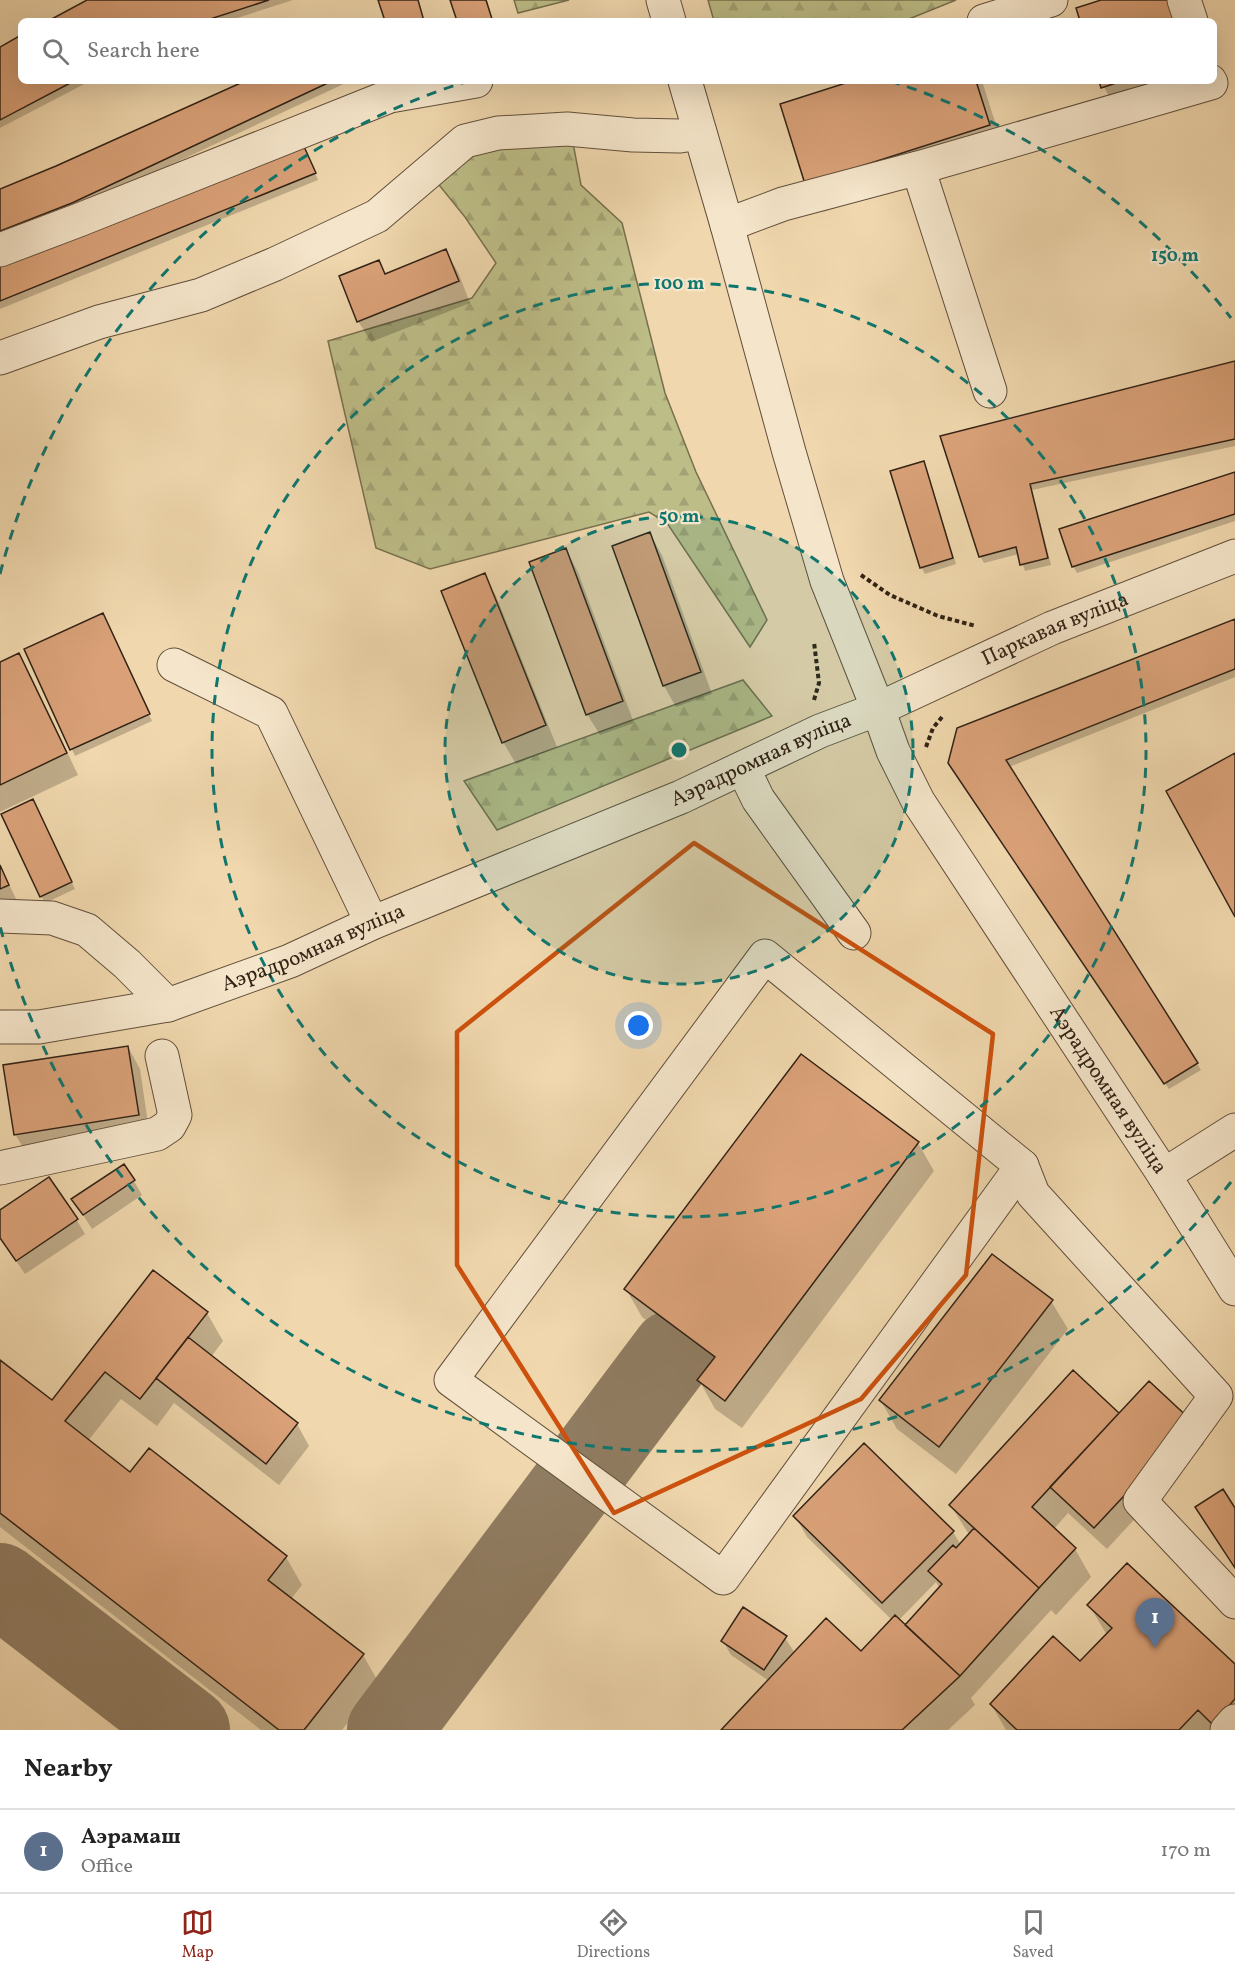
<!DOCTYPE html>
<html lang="en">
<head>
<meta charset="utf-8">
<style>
	:root { --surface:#fff; --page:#f2f2f2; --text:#222; --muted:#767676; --line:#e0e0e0; --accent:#8f2418 }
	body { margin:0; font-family:Vollkorn,serif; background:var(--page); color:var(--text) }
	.you { position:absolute; left:639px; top:1026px; width:21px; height:21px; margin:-15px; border:4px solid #fff; border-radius:50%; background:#1a73e8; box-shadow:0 0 0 9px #1a73e833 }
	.badge { display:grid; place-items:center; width:39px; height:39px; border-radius:50%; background:var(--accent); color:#fff; font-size:20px; font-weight:700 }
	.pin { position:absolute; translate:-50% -50px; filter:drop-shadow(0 2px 3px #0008) }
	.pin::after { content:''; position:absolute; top:32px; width:21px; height:18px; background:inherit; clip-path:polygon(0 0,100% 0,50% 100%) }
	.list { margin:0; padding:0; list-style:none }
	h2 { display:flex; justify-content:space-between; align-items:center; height:78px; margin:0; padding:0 24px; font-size:26px }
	h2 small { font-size:20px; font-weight:400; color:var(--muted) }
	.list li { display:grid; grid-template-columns:39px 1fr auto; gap:18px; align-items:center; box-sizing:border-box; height:84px; padding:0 24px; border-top:2px solid var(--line) }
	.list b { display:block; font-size:22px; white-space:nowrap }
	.list p { margin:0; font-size:20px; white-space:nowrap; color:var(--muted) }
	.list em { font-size:20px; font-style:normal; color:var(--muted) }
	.icon { flex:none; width:33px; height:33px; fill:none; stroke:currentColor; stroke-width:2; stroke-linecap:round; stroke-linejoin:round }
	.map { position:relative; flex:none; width:1235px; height:1730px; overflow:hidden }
	.search { position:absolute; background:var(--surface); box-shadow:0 6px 24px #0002; left:18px; right:18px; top:18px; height:66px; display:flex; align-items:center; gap:15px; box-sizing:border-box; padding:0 21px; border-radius:9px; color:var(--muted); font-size:22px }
	.sheet { height:162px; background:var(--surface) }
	nav { display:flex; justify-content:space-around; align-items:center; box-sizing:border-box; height:84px; border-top:2px solid var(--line); background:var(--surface); font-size:16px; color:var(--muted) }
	nav a { display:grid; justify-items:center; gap:3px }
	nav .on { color:var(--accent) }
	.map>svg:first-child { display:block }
	.forest { fill:url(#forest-firs); stroke:#77704e; stroke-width:1.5 }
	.shadow { fill:#0003; fill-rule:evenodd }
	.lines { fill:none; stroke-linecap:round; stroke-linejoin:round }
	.taxiway { stroke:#907c61; stroke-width:84 }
	.building { fill:#daa178; stroke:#312215; stroke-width:1.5 }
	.minor-casing { stroke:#614f3b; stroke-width:35 }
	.path { stroke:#312215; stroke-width:4; stroke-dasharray:4.5 3; stroke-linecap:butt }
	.minor { stroke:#f5e5ca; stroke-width:33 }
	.marked { fill:none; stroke:#cd510d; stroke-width:4.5; stroke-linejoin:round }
	.ring { fill:none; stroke:#0f766e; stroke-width:3; stroke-dasharray:10 8 }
	.labels { text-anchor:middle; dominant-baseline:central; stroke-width:4.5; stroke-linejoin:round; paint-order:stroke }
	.street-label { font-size:21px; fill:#312215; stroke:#f5e5ca }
	.centre { fill:#0f766e; stroke:#f5e5ca; stroke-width:3 }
	.ring-label { font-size:18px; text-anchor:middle; font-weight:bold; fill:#0f766e; stroke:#f5e5ca; stroke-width:4.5; stroke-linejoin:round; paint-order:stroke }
</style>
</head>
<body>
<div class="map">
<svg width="1235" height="1730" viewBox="0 0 1235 1730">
	<defs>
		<pattern id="forest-firs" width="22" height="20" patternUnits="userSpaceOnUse" patternTransform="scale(1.5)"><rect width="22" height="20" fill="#bdbd87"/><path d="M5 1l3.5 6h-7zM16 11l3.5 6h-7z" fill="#a3a274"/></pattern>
	</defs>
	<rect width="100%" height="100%" fill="#f0d7ad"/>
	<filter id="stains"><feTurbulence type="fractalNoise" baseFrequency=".00333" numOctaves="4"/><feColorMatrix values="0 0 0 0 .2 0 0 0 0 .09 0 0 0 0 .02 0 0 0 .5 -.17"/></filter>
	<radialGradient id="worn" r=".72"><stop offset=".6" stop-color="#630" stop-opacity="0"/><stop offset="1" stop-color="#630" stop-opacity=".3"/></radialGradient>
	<path class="forest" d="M514 0H569L518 13Z
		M708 0H956L904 21H714Z
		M573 143 581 185 622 223 665 393 696 472 767 620 750 647 667 523 649 512 430 569 376 548 328 341 472 298 496 263 465 217 435 180 477 149Z
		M743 680 772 716 497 830 464 781Z"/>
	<path class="shadow" d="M90 0H293L228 21H51Z
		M452 0H487L493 21H458Z
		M21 37V81H90L0 128V48Z
		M248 81H350L76 209 0 239V191L56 168Z
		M857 81H982L1005 153 823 212 807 184Z
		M1101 81H1201L1115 108Z
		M305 149 318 180 0 309V265Z
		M445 251 458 272 470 303 371 342 358 321 379 262 386 275Z
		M1235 363V446L1032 490 1051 565 1025 571 1019 554 984 563 980 556 942 437Z
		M923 463 927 470 956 564 925 574 921 567Z
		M1235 474V521L1077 573 1073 566Z
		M650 534 662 555 712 694 676 707 664 686 614 547Z
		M566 550 578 572 634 723 600 735 587 714Z
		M484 575 496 596 557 747 516 764 503 742Z
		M107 621 152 721 75 756 26 650Z
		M1235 621V677L1009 767 1201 1070 1169 1089 954 770Z
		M18 655 31 676 78 775 0 812V663Z
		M36 807 75 889 45 903 41 896Z
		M0 865 16 899 0 907Z
		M128 1047 140 1069 150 1137 28 1156 15 1134Z
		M802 1056 918 1143 934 1171 742 1428 715 1409 699 1380 709 1367 642 1317 626 1289Z
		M134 1181 142 1195 92 1229 73 1199Z
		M0 1212 76 1219 85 1234 25 1274 0 1238Z
		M1051 1301 1068 1329 956 1474 897 1429 881 1401Z
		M207 1313 223 1341 211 1357 297 1424 309 1446 279 1485 174 1403 157 1426 121 1399 88 1441 130 1474 286 1557 302 1585 291 1599 363 1655 379 1683 342 1730H261L0 1527V1362L52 1402Z
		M1074 1372 1120 1415 1192 1423 1204 1444 1107 1549 1068 1513 1054 1529 1075 1549 1091 1577 1056 1615 1051 1610 971 1698 975 1705 948 1730H723L769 1681 731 1655 723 1641 785 1638 795 1653H861L892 1620 807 1537 795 1516 953 1532 961 1545 970 1536 951 1506ZM936 1582 940 1589 910 1631 898 1621Z
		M1089 1605 1235 1666V1730H1006L991 1704 1081 1663 1107 1635Z"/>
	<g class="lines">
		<path class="taxiway" d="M0 1585 188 1730
			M389 1730 673 1352"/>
	</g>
	<path class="building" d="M87 0H269L204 21H48Z
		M378 0H418L424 21H385Z
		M450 0H486L492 19 486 21H457Z
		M1101 0H1176L1183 21H1080L1076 8Z
		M21 35V81H74L0 120V47Z
		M245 81H332L72 203 0 231V189L56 166Z
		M852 81H976L990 125 805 184 780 104Z
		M1099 81H1122L1101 88Z
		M301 140 316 173 0 301V263Z
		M446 249 459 281 357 322 339 276 379 260 385 274Z
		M1235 361V439L1030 484 1048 558 1020 565 1016 547 979 557 940 436Z
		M924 461 953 558 920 568 890 471Z
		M1235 472V514L1072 567 1059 529Z
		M650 532 701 672 663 686 612 546Z
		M566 548 623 701 586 715 529 562Z
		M485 573 546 725 502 743 441 591Z
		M103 613 150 714 70 750 24 649Z
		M1235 619V669L1006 760 1198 1063 1164 1084 948 763 957 728Z
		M19 653 67 753 0 785V662Z
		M1235 753V917L1166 791Z
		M33 799 72 882 40 897 1 814Z
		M0 865 9 885 0 889Z
		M128 1046 139 1115 14 1135 3 1065Z
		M801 1054 919 1142 725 1401 697 1380 715 1357 624 1289Z
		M124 1164 135 1180 83 1215 71 1199Z
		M49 1177 78 1219 16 1261 0 1238V1210Z
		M992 1254 1053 1300 939 1447 879 1400Z
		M153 1270 208 1312 140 1399 105 1372 65 1421 130 1472 149 1448 287 1556 268 1580 364 1654 304 1730H279L0 1513V1360L52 1400Z
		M188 1337 298 1423 266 1464 156 1378Z
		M1073 1370 1119 1413 1032 1507 1076 1548 1039 1588 949 1505Z
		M1149 1381 1193 1422 1094 1528 1050 1487Z
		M864 1443 954 1531 882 1603 793 1516Z
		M1223 1489 1235 1508V1568L1195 1507Z
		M974 1528 1039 1588 960 1676 905 1625 942 1584 928 1571 953 1545 956 1548Z
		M1127 1563 1235 1664V1699L1212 1724 1198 1710 1179 1730H1017L990 1704 1053 1636 1080 1661 1112 1628 1087 1605Z
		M743 1607 787 1636 764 1670 721 1641Z
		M895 1615 960 1676 902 1730H721L826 1618 861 1651Z"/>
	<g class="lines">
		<defs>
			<g id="minor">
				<path d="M663 0 669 21"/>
				<path d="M1184 0 1191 21"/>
				<path d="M984 21 1051 0"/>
				<path id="s1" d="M685 81 727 225 789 452 827 581 878 709 893 751 918 801 1164 1175 1235 1289"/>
				<path d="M918 168 1211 83 1210 81"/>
				<path d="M727 225 783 204 918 168 990 391"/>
				<path d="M0 250 79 220 390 96 476 81"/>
				<path d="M0 358 99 322 201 295 275 264 377 216 465 141 498 133 567 129 633 135 680 136 700 133"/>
				<path d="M174 665 271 713 372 923"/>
				<path d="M743 768 758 799 854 933"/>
				<path d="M0 916 52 918 87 930 127 964 168 1005"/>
				<path d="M765 956 1022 1166 723 1578 451 1380Z"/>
				<path id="s2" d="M0 1027H39L168 1005 290 961 372 923 681 797 820 731 878 709 1052 628 1235 556"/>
				<path d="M1022 1166 1033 1194 1216 1396 1140 1501 1235 1602"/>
				<path d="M0 1168 157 1134 169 1126 175 1115 162 1056"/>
				<path d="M1164 1175 1235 1130"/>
				<path d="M1227 1730 1235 1721"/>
			</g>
		</defs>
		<use href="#minor" class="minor-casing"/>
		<path class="path" d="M861 575 890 595 938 616 976 626
			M814 700 819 683 814 642
			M926 747 933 728 942 717"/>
		<use href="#minor" class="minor"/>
	</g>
	<path class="marked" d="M694 843 993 1034 966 1275 861 1399 614 1513 457 1265V1032Z"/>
	<circle cx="679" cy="750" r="234" fill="#0f766e" fill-opacity=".12"/>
	<g class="ring">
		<circle cx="679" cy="750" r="234"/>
		<circle cx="679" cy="750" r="467"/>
		<path d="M1231 1182A701 701 0 0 1 0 926M0 574A701 701 0 0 1 468 81M890 81A701 701 0 0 1 1231 318"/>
	</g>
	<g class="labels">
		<g class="street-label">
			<text stroke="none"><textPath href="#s2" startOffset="1134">Паркавая вуліца</textPath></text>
			<text stroke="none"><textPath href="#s2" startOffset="812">Аэрадромная вуліца</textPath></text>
			<text stroke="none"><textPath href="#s2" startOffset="326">Аэрадромная вуліца</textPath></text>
			<text stroke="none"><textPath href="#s1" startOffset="1104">Аэрадромная вуліца</textPath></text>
		</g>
	</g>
	<circle cx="679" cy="750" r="9" class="centre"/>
	<g class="ring-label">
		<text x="1175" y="261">150 m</text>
		<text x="679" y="289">100 m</text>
		<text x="679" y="522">50 m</text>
	</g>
	<rect width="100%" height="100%" filter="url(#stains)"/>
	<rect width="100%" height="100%" fill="url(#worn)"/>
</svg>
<div class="you"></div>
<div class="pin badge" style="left:1155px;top:1648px;background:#5c6f8a">1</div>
<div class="search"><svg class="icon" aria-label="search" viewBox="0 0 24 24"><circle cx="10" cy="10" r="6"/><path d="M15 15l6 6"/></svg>Search here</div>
</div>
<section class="sheet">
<h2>Nearby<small></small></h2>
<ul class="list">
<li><span class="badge" style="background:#5c6f8a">1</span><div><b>Аэрамаш</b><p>Office</p></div><em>170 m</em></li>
</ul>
</section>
<nav>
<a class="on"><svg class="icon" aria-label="map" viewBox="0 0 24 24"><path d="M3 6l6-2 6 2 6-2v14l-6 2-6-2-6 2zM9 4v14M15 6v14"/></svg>Map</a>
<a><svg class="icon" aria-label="directions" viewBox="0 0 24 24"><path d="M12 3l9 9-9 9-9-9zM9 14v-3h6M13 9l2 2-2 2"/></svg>Directions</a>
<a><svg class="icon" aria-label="saved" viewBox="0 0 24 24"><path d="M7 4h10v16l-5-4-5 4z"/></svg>Saved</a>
</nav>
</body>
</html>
